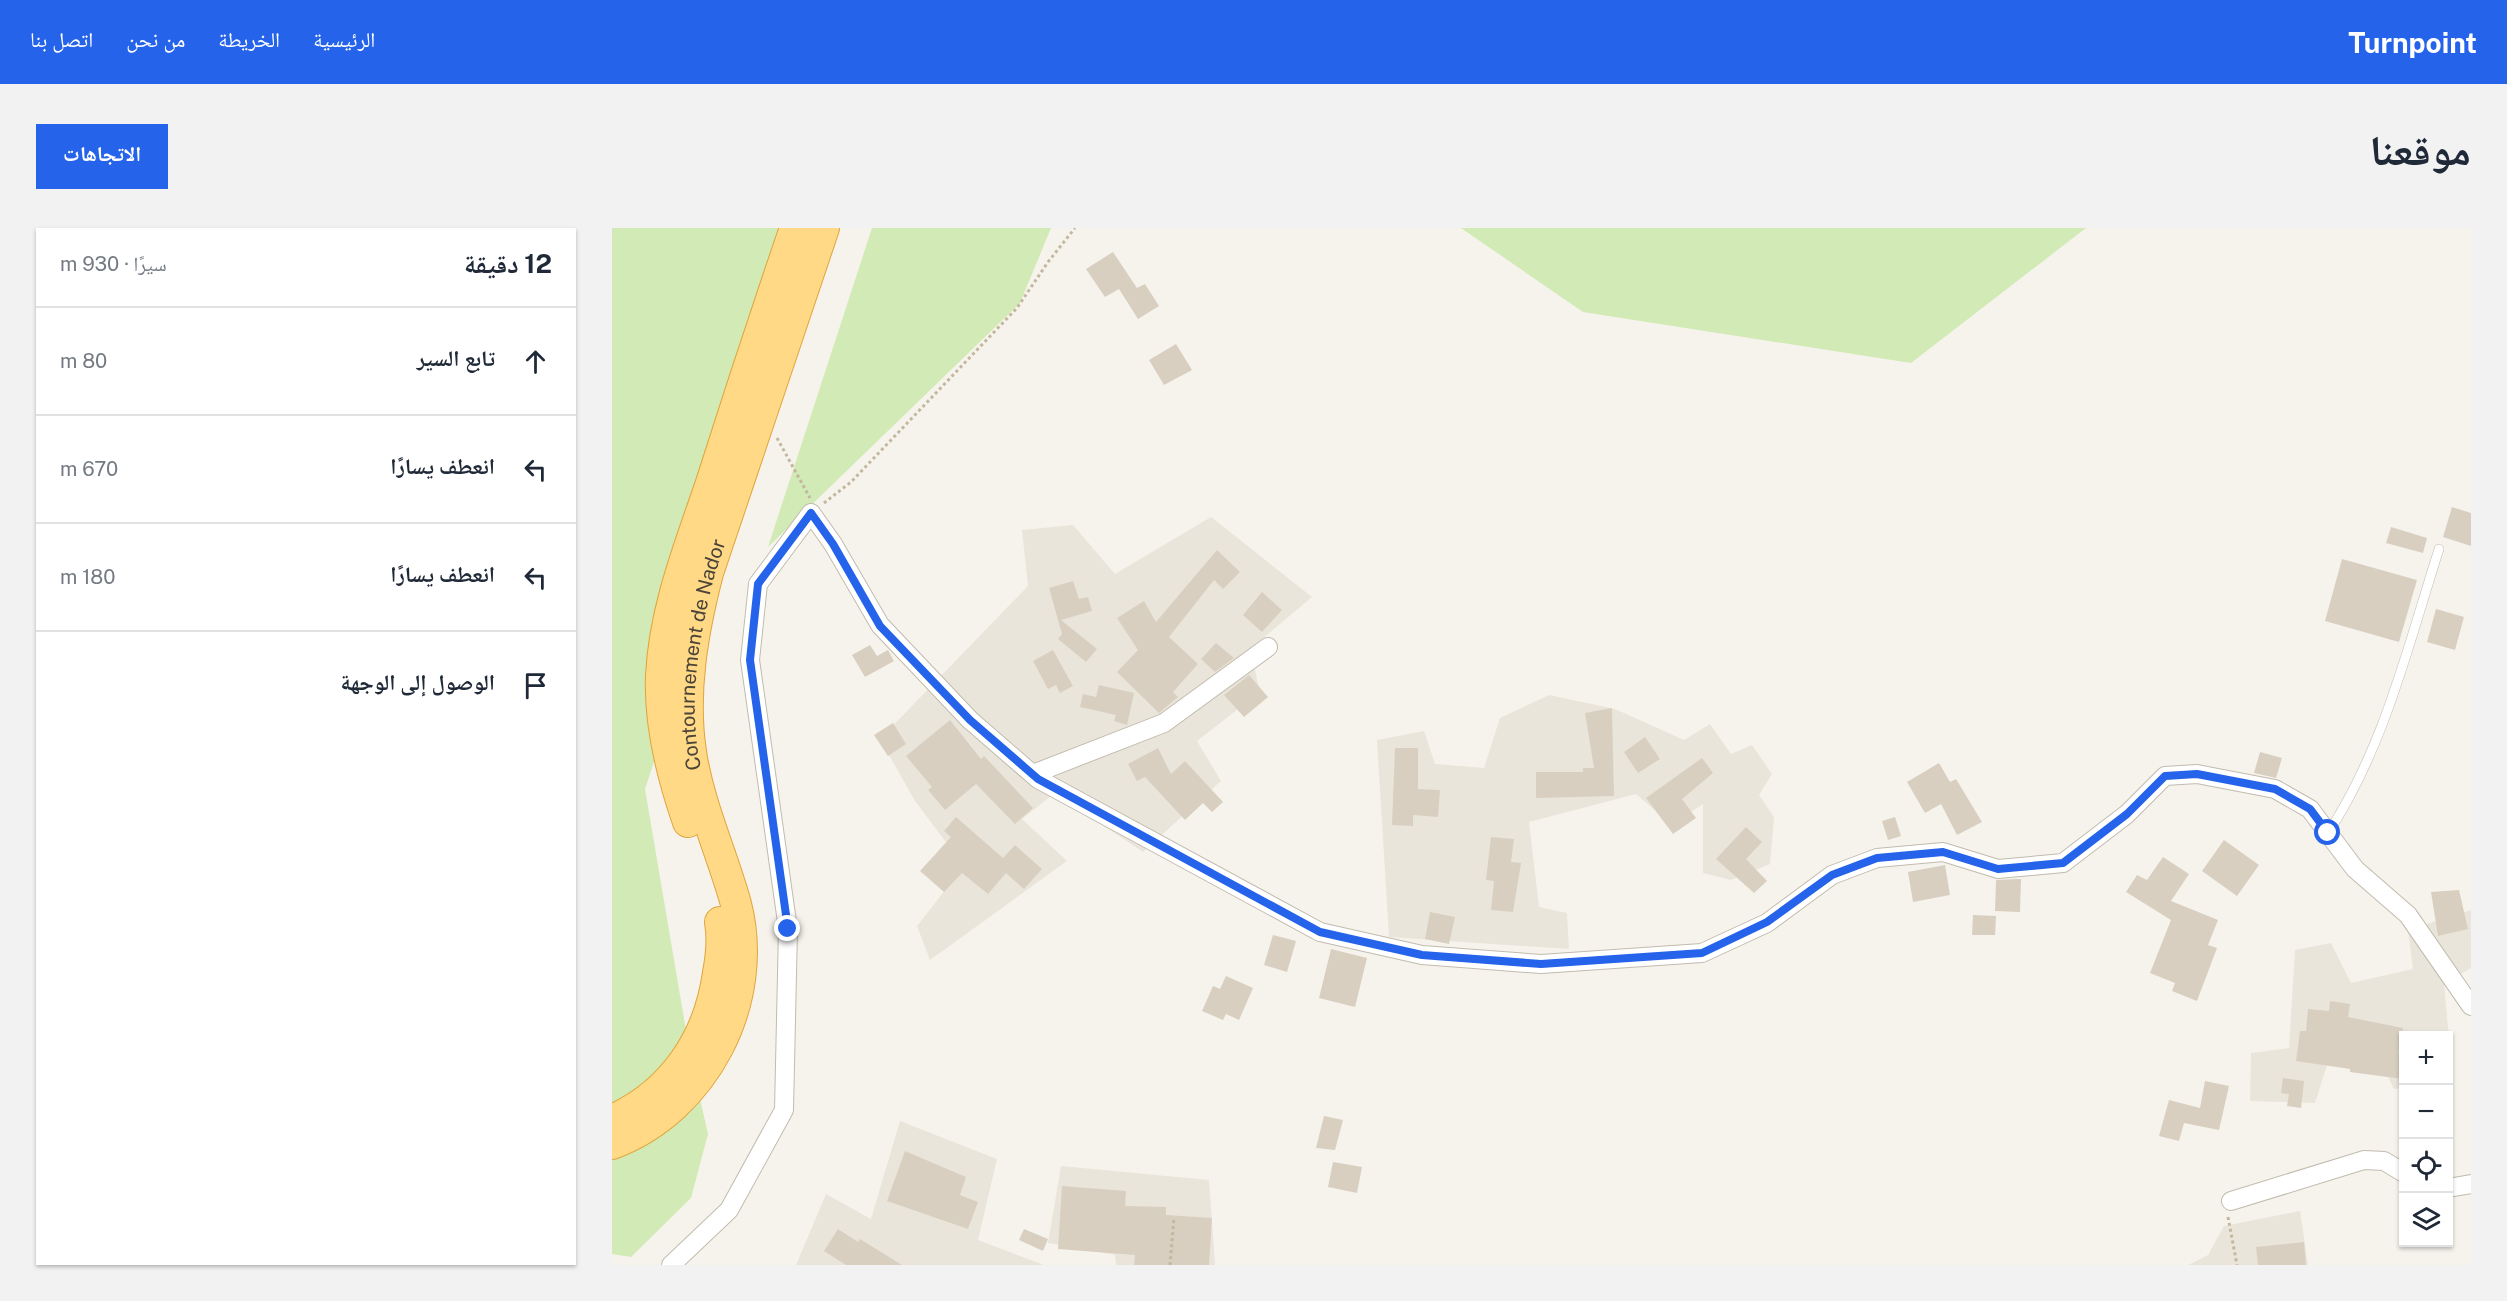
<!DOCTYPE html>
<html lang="ar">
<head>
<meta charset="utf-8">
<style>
	:root { --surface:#fff; --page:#f2f2f3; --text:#1f2937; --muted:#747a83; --line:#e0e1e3; --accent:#2563eb }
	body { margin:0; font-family:"Public Sans","Noto Naskh Arabic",sans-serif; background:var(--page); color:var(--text); direction:rtl }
	.controls { position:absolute; right:18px; bottom:18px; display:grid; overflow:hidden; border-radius:0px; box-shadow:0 2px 4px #0004 }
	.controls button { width:54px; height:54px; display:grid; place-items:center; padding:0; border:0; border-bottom:2px solid var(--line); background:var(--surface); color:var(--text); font:30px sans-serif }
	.stop { position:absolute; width:18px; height:18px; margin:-14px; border:4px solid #2563eb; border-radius:50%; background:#fff }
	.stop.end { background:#2563eb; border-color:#fff; box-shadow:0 2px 6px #0008 }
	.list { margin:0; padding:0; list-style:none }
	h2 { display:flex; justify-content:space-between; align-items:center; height:78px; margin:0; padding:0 24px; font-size:26px }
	h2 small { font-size:20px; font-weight:400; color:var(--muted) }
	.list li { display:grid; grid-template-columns:39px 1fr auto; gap:18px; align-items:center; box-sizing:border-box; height:108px; padding:0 24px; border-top:2px solid var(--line) }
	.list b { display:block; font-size:22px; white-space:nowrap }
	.list em { font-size:20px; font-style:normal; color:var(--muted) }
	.icon { flex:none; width:33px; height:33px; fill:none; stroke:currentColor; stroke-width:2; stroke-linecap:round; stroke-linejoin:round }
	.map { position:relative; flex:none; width:1859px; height:1037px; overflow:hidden; direction:ltr; border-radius:0px }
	header { display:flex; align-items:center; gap:36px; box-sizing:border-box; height:84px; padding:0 30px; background:var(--accent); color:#fff }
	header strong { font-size:28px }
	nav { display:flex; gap:33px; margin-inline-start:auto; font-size:21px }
	.intro { display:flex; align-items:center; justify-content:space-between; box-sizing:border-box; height:144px; padding:0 36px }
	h1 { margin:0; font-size:42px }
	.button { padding:15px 27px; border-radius:0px; background:var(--accent); color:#fff; font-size:21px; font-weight:700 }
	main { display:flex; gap:36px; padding:0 36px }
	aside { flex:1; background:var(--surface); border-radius:0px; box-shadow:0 2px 4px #0004 }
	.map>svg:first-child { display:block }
	.residential { fill:#eae5da }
	.green { fill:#d2eab5 }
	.building { fill:#d8cfc1 }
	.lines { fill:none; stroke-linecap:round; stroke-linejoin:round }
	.service-casing { stroke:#c2bbae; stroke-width:10 }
	.minor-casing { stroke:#c2bbae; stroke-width:20 }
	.trunk-casing { stroke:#e0a43c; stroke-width:32 }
	.path { stroke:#c4b79f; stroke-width:3; stroke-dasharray:3 3; stroke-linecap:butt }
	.service { stroke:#fff; stroke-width:9 }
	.minor { stroke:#fff; stroke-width:18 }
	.trunk { stroke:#ffd985; stroke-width:30 }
	.route { stroke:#2563eb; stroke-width:8 }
	.labels { text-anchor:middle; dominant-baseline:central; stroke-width:4.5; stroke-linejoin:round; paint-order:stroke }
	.street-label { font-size:20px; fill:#4b4439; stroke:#fff }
</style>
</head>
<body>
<header>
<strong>Turnpoint</strong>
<nav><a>الرئيسية</a><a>الخريطة</a><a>من نحن</a><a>اتصل بنا</a></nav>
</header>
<div class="intro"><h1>موقعنا</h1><a class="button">الاتجاهات</a></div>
<main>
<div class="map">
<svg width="1859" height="1037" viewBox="0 0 1859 1037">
	<rect width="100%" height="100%" fill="#f6f3ec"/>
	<path class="residential" d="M599 289 700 369 638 421 648 464 585 513 609 553 531 624 443 565 410 591 455 633 318 732 305 698 352 638 303 573 268 511 416 358 410 302 461 297 503 346Z
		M937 467 1003 481 1072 512 1098 496 1119 526 1140 517 1160 546 1147 567 1162 589 1158 636 1119 652 1091 645V576L1060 597 1024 566 917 594 927 679 955 685 957 721 777 709 765 512 812 503 823 536 872 540 888 490Z
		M1859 682V740L1832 756 1841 855 1837 856 1836 808H1792L1791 860 1782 861 1762 819 1715 837 1703 875 1638 873 1639 825 1677 820 1683 722 1719 715 1739 755 1801 741 1796 702Z
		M288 893 385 931 366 1012 432 1037H184L214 966 259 991Z
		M449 938 597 952 603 1037H504L503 1027 436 1015Z
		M1688 983 1696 1037H1576L1596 1027 1612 998Z"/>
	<path class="green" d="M0 0H180L71 446 33 561 78 826 96 906 79 970 19 1029 0 1026Z
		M260 0H439L408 75 156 319Z
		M849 0H1474L1299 135 971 84Z"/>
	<path class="building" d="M501 24 525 60 533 56 547 78 526 91 507 61 493 69 474 41Z
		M564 116 580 142 552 157 537 132Z
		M1840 279 1859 285V318L1831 309Z
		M1779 299 1815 310 1811 325 1774 315Z
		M605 322 628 344 611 361 602 352 557 409 586 436 561 464 566 469 547 485 505 444 526 422 505 390 532 373 544 394Z
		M1730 331 1805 352 1787 414 1713 393Z
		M461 353 467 371 476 369 480 383 449 392 485 421 474 434 446 411 450 406 437 360Z
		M650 364 670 382 650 404 631 387Z
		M1824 381 1852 389 1843 422 1815 414Z
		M604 415 622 430 603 444 589 431Z
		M258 417 265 428 276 422 282 433 253 449 240 427Z
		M441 422 461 458 448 465 444 457 436 461 421 433Z
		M637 447 656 469 632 489 612 467Z
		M487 457 522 465 515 497 502 493 504 487 468 479 471 466 484 469Z
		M1000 480 1002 568 924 570V544H971V540H982L973 485Z
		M338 492 369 531 372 528 421 580 403 596 364 556 333 582 316 562 320 559 294 528Z
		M281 495 294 516 276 528 262 507Z
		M1033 509 1048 531 1026 545 1012 524Z
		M546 520 559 546 573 533 611 574 600 584 591 575 573 592 533 549 525 553 516 536Z
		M783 520H806V561L828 562 826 589 801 587V598L780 597Z
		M1648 524 1670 530 1664 550 1642 545Z
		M1090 530 1101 545 1070 571 1084 590 1061 606 1034 570Z
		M1327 535 1338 554 1344 551 1370 594 1345 607 1329 576 1313 585 1295 554Z
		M344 589 391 630 403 617 430 641 412 661 394 645 376 666 350 645 332 664 308 643 339 609 332 603Z
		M1283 589 1289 608 1276 612 1270 593Z
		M1134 599 1150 614 1134 631 1155 653 1142 665 1104 631Z
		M879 609 902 611 899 634 909 635 901 684 879 682 882 653 874 652Z
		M1612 612 1647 637 1625 668 1590 643Z
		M1551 629 1577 646 1559 673 1606 692 1596 717 1605 720 1585 773 1560 763 1563 755 1538 745 1559 692 1514 664 1525 647 1535 652Z
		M1333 637 1338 667 1301 674 1296 644Z
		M1405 651H1409L1408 684 1383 683 1384 652Z
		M1847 662 1856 701 1826 708 1819 664Z
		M818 684 843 689 837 716 813 711Z
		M1361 687 1384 688 1383 707H1360Z
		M661 707 684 713 675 744 652 737Z
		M719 721 755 730 743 779 707 770Z
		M614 748 641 760 627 792 614 786 611 792 590 783 601 758 608 761Z
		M1718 773 1738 776 1736 789 1791 800 1786 825H1791V851L1738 844V841L1684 833 1688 803H1694L1696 781 1717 783Z
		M1671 850 1692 853 1689 880 1675 878 1677 866 1669 865Z
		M1593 853 1617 858 1607 902 1572 895 1567 913 1547 908 1557 872 1588 880Z
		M712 888 731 892 723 922 704 920Z
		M293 923 354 949 348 967 366 974 356 1001 275 973Z
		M721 934 750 939 745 965 716 959Z
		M450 958 514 963 513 978 554 979V987L600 990 597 1037H522L523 1027 446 1021Z
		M226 1001 246 1014 248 1011 290 1037H234L212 1023Z
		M412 1001 436 1011 431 1023 407 1012Z
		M1692 1014 1694 1037H1646L1644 1019Z"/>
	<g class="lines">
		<defs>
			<path id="service" d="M1716 605C1772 520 1796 418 1827 321"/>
			<path id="minor" d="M421 546 552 495 656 419
				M1836 960 1859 956
				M1619 973 1752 932 1772 933 1792 945
				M59 1037 117 982 172 882 176 701 138 432 146 356 199 285 221 316 268 397 358 492 426 551 708 704 810 727 929 736 1090 725 1155 695 1220 647 1265 630 1331 624 1386 641 1451 635 1515 586 1553 548 1585 546 1663 561 1698 581 1743 641 1796 687 1859 778"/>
			<g id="trunk">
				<path d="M76 594C60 548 47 497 49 448 52 381 78 317 99 255 126 170 154 85 183 0"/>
				<path d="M0 892C61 865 97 810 106 745 109 729 111 711 108 694"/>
				<path id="s1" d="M0 916C93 881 149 773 124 676 110 625 87 577 79 524 70 464 81 403 96 345L212 0"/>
			</g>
		</defs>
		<use href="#service" class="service-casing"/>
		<use href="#minor" class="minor-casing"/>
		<use href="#trunk" class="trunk-casing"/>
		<path class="path" d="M165 210 198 270
			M212 275 239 254 405 80 436 34 463 0
			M1616 989 1625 1037
			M558 1037 562 990"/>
		<use href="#service" class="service"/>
		<use href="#minor" class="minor"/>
		<use href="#trunk" class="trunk"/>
	</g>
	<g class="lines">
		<path class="route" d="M176 701 138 432 146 356 199 285 221 316 268 398 358 492 426 551 708 704 810 727 929 736 1090 725 1155 694 1220 647 1265 630 1331 624 1386 641 1451 635 1515 586 1553 548 1585 546 1663 561 1698 581 1716 605"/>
	</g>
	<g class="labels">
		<g class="street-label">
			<text stroke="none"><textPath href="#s1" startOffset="552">Contournement de Nador</textPath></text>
		</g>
	</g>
</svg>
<div class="controls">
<button>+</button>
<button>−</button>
<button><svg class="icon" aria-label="locate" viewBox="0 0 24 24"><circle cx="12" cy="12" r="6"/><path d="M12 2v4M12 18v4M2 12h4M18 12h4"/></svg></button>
<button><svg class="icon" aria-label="layers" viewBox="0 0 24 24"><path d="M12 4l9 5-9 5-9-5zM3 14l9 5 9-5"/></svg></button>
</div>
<div class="stop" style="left:1716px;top:605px"></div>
<div class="stop end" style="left:176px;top:701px"></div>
</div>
<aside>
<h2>12 دقيقة<small>سيرًا · 930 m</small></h2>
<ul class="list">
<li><svg class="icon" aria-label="ahead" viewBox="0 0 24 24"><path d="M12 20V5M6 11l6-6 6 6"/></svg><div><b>تابع السير</b></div><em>80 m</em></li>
<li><svg class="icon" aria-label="left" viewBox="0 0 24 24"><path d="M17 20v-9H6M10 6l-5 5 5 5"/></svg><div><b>انعطف يسارًا</b></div><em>670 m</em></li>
<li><svg class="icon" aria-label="left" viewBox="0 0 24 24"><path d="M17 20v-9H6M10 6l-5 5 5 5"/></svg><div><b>انعطف يسارًا</b></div><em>180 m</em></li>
<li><svg class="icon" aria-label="arrive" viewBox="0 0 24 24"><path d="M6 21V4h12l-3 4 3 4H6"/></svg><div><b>الوصول إلى الوجهة</b></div></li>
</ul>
</aside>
</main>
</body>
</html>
